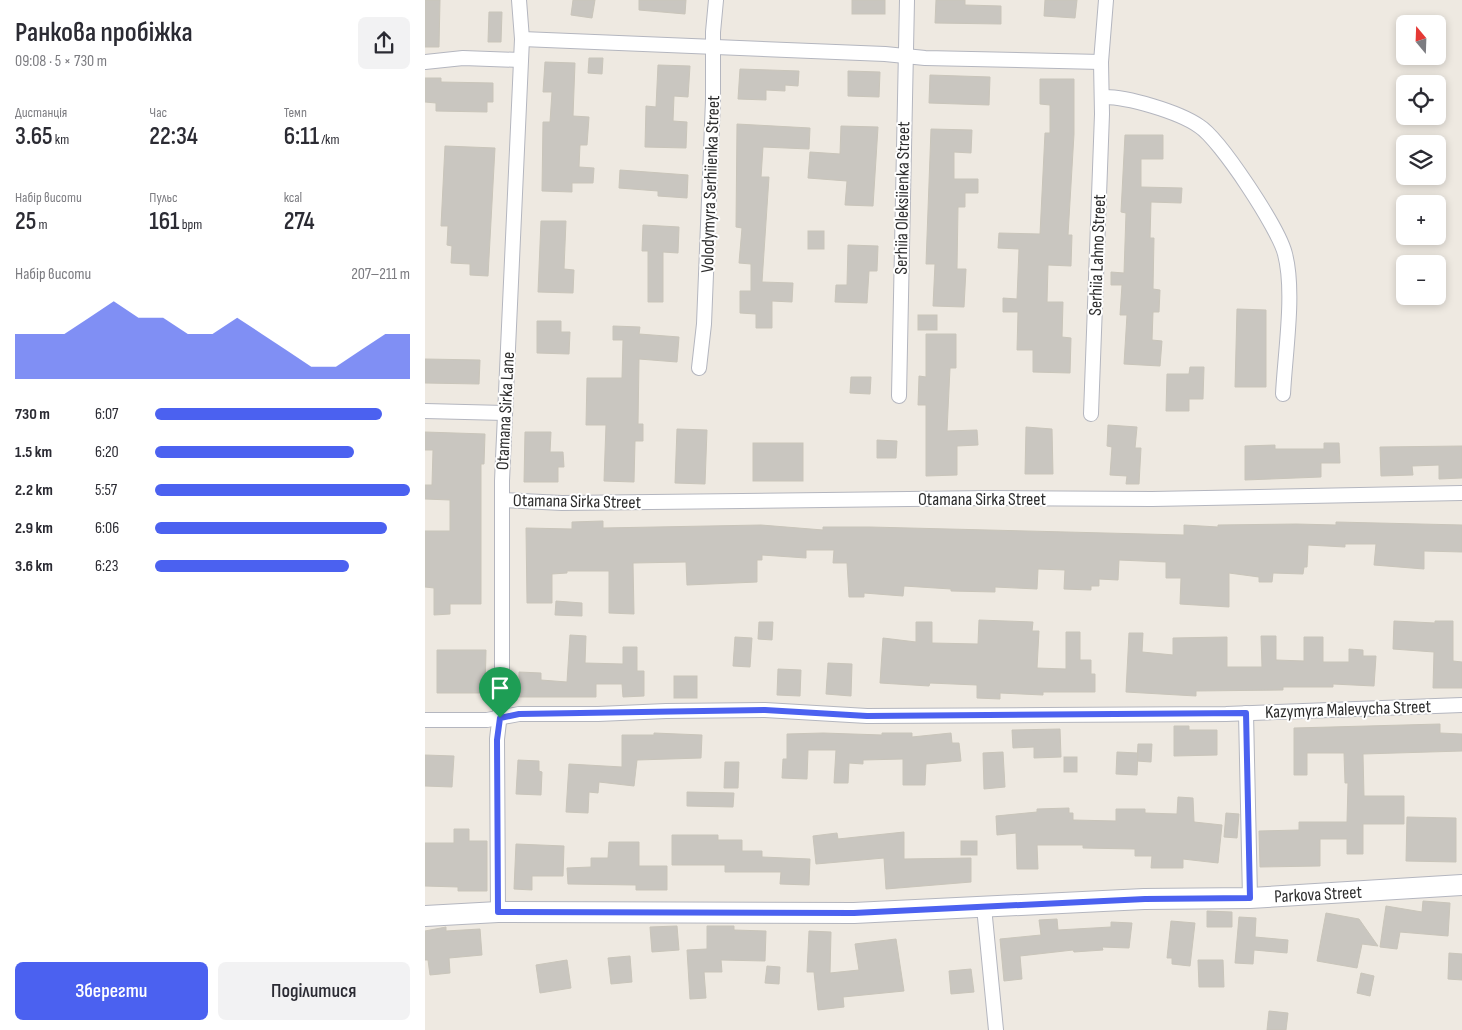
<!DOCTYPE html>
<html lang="uk">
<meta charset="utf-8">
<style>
:root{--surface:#fff;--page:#f2f2f3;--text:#2b2b33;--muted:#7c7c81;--accent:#4b61f0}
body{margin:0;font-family:"Sofia Sans Condensed",sans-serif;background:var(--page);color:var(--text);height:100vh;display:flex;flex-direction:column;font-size:19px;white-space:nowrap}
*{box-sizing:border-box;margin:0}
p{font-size:16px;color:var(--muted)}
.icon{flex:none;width:28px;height:28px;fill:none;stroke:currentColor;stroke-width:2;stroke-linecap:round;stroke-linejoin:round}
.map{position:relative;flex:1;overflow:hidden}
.drawer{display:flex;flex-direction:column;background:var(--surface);width:425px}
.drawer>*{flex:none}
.needle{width:32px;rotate:341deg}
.buttons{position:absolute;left:971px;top:15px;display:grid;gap:10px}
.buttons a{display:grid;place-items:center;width:50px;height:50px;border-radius:8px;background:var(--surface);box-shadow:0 2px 8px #0003;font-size:25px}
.pin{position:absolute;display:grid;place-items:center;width:42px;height:42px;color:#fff;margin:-51px -21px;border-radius:50% 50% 50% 0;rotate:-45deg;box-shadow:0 0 5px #0007}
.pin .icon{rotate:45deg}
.round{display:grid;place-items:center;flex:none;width:52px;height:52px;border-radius:8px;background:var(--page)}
.summary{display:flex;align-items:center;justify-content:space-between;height:85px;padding:0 15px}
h1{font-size:28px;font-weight:600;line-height:38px}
.metrics{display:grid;grid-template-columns:repeat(3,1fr);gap:8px;height:85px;padding:5px 15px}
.metrics div{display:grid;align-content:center}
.metrics b{font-size:25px;font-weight:600}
.metrics small{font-size:14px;font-weight:400}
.metrics p{font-size:14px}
.chart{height:140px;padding:10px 15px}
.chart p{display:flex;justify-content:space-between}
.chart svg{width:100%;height:90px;margin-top:5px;fill:var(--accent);opacity:.7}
.action{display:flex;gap:10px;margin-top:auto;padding:10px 15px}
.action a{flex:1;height:58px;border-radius:8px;background:var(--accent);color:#fff;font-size:20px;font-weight:600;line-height:58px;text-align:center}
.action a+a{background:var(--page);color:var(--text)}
ul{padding:0 15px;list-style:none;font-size:16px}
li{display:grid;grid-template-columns:80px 60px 1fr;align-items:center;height:38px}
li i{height:12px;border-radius:6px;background:var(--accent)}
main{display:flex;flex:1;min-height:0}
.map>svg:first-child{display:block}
</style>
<main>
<section class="drawer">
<div class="summary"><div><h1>Ранкова пробіжка</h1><p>09:08 · 5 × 730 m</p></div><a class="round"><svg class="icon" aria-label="share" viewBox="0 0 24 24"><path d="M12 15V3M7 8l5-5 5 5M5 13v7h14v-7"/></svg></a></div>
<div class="metrics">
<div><p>Дистанція</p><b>3.65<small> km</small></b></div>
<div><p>Час</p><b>22:34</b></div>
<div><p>Темп</p><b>6:11<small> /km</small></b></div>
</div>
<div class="metrics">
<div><p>Набір висоти</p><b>25<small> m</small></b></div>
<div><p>Пульс</p><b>161<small> bpm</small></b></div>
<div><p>kcal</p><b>274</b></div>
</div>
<div class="chart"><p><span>Набір висоти</span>207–211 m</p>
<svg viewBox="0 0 160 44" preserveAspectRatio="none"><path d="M0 44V22L10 22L20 22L30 14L40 6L50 14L60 14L70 22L80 22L90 14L100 22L110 30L120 38L130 38L140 30L150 22L160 22V44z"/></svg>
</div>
<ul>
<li><b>730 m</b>6:07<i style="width:89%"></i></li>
<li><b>1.5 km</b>6:20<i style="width:78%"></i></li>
<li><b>2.2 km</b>5:57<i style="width:100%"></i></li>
<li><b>2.9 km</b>6:06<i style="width:91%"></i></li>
<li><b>3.6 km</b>6:23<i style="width:76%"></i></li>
</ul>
<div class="action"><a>Зберегти</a><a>Поділитися</a></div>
</section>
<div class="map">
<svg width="1037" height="1030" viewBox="0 0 1037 1030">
<rect width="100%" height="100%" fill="#eee9e1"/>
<g fill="#c9c6c0" stroke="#c9c5ba">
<path d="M 0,0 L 15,0 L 14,47 L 0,47 Z"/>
<path d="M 148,0 L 170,0 L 167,18 L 146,15 Z"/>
<path d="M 214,0 L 261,0 L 260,14 L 214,10 Z"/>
<rect x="427" y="0" width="33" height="14"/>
<path d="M 511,0 L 540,0 L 540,5 L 576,6 L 576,24 L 510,23 Z"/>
<path d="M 620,0 L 652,0 L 650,18 L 619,16 Z"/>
<path d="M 64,12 L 77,12 L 76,42 L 63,42 Z"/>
<path d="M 164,58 L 178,58 L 177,74 L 163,73 Z"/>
<path d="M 120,62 L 150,63 L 148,116 L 164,117 L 162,145 L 155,145 L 154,167 L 169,168 L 168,183 L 147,183 L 147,192 L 117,191 L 118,122 L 125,122 L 127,92 L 118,92 Z"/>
<path d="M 233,65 L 265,66 L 263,97 L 249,96 L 248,121 L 262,122 L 261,148 L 220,147 L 221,106 L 231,107 Z"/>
<path d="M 315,69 L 374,71 L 373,86 L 360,85 L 360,91 L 341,90 L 341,100 L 313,99 Z"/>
<path d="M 423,71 L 455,72 L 454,97 L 423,96 Z"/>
<path d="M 505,75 L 565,77 L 564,105 L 504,103 Z"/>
<path d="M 0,78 L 16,78 L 16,82 L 68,83 L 68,102 L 62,102 L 62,112 L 11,111 L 11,103 L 0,102 Z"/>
<path d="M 615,79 L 649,79 L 649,134 L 643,235 L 647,235 L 646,266 L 623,265 L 622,302 L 638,302 L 637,337 L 646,338 L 645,373 L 608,372 L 608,350 L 592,350 L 593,312 L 578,312 L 578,298 L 592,299 L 594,249 L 573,248 L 574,233 L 615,234 L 620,133 L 625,133 L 625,105 L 615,104 Z"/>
<path d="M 312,124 L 385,128 L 384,149 L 338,147 L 336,177 L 344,177 L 337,282 L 368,283 L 367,302 L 347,301 L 347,328 L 331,328 L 331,314 L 315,313 L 315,291 L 326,291 L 326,264 L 314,263 L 317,228 L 311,227 Z"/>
<path d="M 416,126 L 453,127 L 448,206 L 420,205 L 422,181 L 383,178 L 385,152 L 415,154 Z"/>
<path d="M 506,129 L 547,130 L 546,153 L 529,152 L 529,179 L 553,179 L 553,193 L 540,193 L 540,207 L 533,207 L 532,269 L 541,269 L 539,307 L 508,306 L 510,264 L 501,264 Z"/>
<path d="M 700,135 L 738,135 L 738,159 L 716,159 L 716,187 L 757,188 L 756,203 L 726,202 L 725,238 L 729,238 L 728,289 L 735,290 L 734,312 L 728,312 L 727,340 L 737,341 L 735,366 L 699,364 L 702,315 L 695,315 L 697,285 L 686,285 L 686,272 L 699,273 L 701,213 L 696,212 Z"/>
<path d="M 20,146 L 70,148 L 63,276 L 45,275 L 45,264 L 26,263 L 27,246 L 22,245 L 23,226 L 16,226 Z"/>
<path d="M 195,170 L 263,175 L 262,198 L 233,196 L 233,191 L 194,188 Z"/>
<path d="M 116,221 L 141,221 L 139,269 L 149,270 L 148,293 L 113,292 Z"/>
<path d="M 218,225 L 254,227 L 253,253 L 238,252 L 238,302 L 223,302 L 223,251 L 217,251 Z"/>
<rect x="383" y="231" width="16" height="18"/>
<path d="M 423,245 L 453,246 L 452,271 L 444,271 L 442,303 L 410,302 L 411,285 L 422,285 Z"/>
<path d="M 812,309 L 841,310 L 841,387 L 810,387 Z"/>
<rect x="493" y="315" width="19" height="15"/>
<path d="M 112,321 L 136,321 L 136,332 L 145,332 L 144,354 L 112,353 Z"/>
<path d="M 188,326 L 215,327 L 214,334 L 254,337 L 252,362 L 214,359 L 213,424 L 218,424 L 218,441 L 210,441 L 209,482 L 179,481 L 181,425 L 161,425 L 162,378 L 197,378 L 198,340 L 188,340 Z"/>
<path d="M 501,334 L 531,334 L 531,368 L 525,368 L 522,431 L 552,430 L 553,445 L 532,446 L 532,475 L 501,476 L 501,405 L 493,405 L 494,376 L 501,377 Z"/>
<path d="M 0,359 L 55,360 L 54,384 L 0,383 Z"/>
<path d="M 765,367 L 779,367 L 778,399 L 764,399 L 764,411 L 741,411 L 742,374 L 764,374 Z"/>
<path d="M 426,377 L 446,377 L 445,394 L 425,393 Z"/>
<path d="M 683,425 L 712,427 L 710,448 L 716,448 L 714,484 L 701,484 L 702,476 L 685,475 L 687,447 L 682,446 Z"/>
<path d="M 601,427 L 627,429 L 628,474 L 600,474 Z"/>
<path d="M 252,429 L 282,430 L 280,484 L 250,483 Z"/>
<path d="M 0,432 L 60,434 L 59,464 L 56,464 L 56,604 L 25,604 L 25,614 L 9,615 L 9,588 L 0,587 L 0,531 L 25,531 L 25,500 L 0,499 L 0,485 L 7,485 L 8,450 L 0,450 Z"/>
<path d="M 100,432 L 126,432 L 125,452 L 138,452 L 139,467 L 133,467 L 133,482 L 99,482 Z"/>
<path d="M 452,440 L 472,441 L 471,458 L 452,458 Z"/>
<rect x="328" y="443" width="50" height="38"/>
<path d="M 899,443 L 914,443 L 915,463 L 896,463 L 896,477 L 820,480 L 820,446 L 850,445 L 850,449 L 899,449 Z"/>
<path d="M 1037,446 L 1037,478 L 1014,479 L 1014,465 L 987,466 L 988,475 L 956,476 L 955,447 Z"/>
<path d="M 178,521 L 178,528 L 336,525 L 398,530 L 398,527 L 445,527 L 759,535 L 759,525 L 793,527 L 793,525 L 871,524 L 911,525 L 911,522 L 1037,525 L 1037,552 L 999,551 L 999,569 L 949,565 L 951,544 L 920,544 L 920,547 L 883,545 L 882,567 L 879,567 L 878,574 L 848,573 L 847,582 L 834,582 L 834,577 L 804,573 L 804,607 L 755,604 L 756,578 L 741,578 L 741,562 L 694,560 L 693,580 L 674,579 L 674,586 L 666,586 L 666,590 L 639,589 L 640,570 L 613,569 L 612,589 L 570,587 L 570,592 L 526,591 L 526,589 L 479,586 L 478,596 L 439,593 L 439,597 L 424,597 L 422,563 L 408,563 L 409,550 L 381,550 L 381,558 L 337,555 L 337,560 L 332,560 L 332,582 L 262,585 L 261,562 L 208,563 L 209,614 L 184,613 L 184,571 L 142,571 L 142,573 L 127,574 L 127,603 L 102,603 L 101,528 L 147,529 L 147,522 Z"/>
<path d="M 131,601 L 157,603 L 157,616 L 130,615 Z"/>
<path d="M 554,620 L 608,622 L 607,631 L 614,631 L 612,668 L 641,669 L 641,632 L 655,632 L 655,660 L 666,660 L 666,674 L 670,674 L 670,692 L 618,692 L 618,695 L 575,693 L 575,699 L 552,698 L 552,685 L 505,683 L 504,686 L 455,683 L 458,638 L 491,642 L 491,622 L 507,622 L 507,643 L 553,644 Z"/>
<path d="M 969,621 L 1010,623 L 1010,621 L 1028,621 L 1028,661 L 1037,662 L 1037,688 L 1008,688 L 1009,652 L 968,649 Z"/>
<path d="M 334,622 L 348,622 L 347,640 L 333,639 Z"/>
<path d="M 704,633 L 718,633 L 717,652 L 748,655 L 748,638 L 802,637 L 802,667 L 837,667 L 836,636 L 851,636 L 851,660 L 879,661 L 879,637 L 898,637 L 898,662 L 924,662 L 924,649 L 938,650 L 938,656 L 951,656 L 949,686 L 908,684 L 908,687 L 858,687 L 858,690 L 771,691 L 771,696 L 701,692 Z"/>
<path d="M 145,635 L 161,636 L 160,663 L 198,664 L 198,647 L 212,647 L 212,671 L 219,671 L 219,696 L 198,697 L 197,684 L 171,684 L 171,697 L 94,697 L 94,672 L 116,673 L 116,680 L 142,682 Z"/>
<path d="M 310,637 L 327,638 L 325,667 L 308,666 Z"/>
<path d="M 12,650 L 61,650 L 60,693 L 12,693 Z"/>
<path d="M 403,663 L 427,664 L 426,696 L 401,694 Z"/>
<path d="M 353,669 L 376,670 L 375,696 L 352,695 Z"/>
<rect x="249" y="676" width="23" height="22"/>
<path d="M 1015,724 L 1015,733 L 1037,734 L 1037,751 L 938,754 L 939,796 L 979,796 L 979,824 L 938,824 L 938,854 L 922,854 L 922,839 L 895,839 L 895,866 L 835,867 L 834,831 L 874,830 L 874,822 L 922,822 L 923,783 L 920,783 L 919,753 L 882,753 L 882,775 L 869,775 L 869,728 Z"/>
<path d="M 749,726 L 764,726 L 764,730 L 792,730 L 792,755 L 749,756 Z"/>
<path d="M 635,729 L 636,757 L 609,758 L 609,747 L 588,748 L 587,730 Z"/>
<path d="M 229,733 L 277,735 L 276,758 L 212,760 L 209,786 L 174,782 L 173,793 L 164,792 L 163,813 L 141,812 L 144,764 L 197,767 L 197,735 L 229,735 Z"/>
<path d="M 398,733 L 457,735 L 457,733 L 487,733 L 487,737 L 526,733 L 527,743 L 534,743 L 536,761 L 501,764 L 500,785 L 478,785 L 478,759 L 438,760 L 438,764 L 424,763 L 423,783 L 409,783 L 411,750 L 383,750 L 382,779 L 357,778 L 358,759 L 362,759 L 362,734 Z"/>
<path d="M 713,744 L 727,744 L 726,762 L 712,761 Z"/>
<path d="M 578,752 L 580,787 L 559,789 L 558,753 Z"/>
<path d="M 692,752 L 713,753 L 712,775 L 691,774 Z"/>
<path d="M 0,755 L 29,756 L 27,787 L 0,786 Z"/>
<rect x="639" y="757" width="13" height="15"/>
<path d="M 93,760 L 114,761 L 114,771 L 117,772 L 116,795 L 91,794 Z"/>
<path d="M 300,762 L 314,762 L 313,788 L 299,788 Z"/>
<path d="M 262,792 L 309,793 L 308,807 L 262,806 Z"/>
<path d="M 753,797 L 768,798 L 769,822 L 797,825 L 793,863 L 758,859 L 758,868 L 726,868 L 727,856 L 710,856 L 710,849 L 658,848 L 658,845 L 612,845 L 613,869 L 592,869 L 591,833 L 572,835 L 571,816 L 612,812 L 612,809 L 644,808 L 644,813 L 648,813 L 648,820 L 691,821 L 691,809 L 720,809 L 720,813 L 752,814 Z"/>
<path d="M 801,813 L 814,814 L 812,838 L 799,837 Z"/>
<path d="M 982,817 L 1031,818 L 1031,862 L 981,861 Z"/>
<path d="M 29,829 L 44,829 L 44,841 L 62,841 L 62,891 L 33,891 L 33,887 L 0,886 L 0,843 L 29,843 Z"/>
<path d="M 479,832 L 479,859 L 546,858 L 546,882 L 461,889 L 459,858 L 391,864 L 388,836 L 412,833 L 413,839 Z"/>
<path d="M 247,835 L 293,835 L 293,840 L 317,840 L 317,851 L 337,851 L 337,857 L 385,859 L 384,885 L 355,884 L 356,872 L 300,872 L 300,865 L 247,865 Z"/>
<rect x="536" y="841" width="16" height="14"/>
<path d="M 184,842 L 214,842 L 214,866 L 242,866 L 242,890 L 211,890 L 211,885 L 143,884 L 142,868 L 166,867 L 166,858 L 183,858 Z"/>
<path d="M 91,844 L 139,846 L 138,876 L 107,876 L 107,890 L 89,889 Z"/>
<path d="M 998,901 L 1025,903 L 1023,936 L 975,932 L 972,949 L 955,947 L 961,906 L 997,912 Z"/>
<path d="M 782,911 L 807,912 L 807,927 L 782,927 Z"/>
<path d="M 901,913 L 934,919 L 953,946 L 937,944 L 932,968 L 892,961 Z"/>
<path d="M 814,917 L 831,918 L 830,937 L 863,940 L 862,953 L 829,950 L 828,964 L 810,963 Z"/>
<path d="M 632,919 L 633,930 L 686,927 L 686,922 L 707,923 L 704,948 L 677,947 L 678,950 L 649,952 L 648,950 L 595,956 L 597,979 L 579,981 L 575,939 L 616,935 L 614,920 Z"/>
<path d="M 746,921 L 770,923 L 765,966 L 747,964 L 747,958 L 742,958 Z"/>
<path d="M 252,926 L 254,950 L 227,952 L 225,927 Z"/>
<path d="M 282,926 L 309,926 L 309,930 L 341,931 L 340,961 L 296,960 L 297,972 L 279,972 L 281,998 L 265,999 L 262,950 L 282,949 Z"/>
<path d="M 21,927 L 21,931 L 55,929 L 57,955 L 24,958 L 25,973 L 5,975 L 3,960 L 0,960 L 0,931 Z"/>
<path d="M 384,931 L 406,932 L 405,973 L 434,970 L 430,944 L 471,939 L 479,991 L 418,997 L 419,1007 L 393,1010 L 389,972 L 382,972 Z"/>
<path d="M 1024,953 L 1037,954 L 1037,980 L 1023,979 Z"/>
<path d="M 205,956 L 207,982 L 186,984 L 183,958 Z"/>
<path d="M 142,960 L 146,988 L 115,993 L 111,965 Z"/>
<path d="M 773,960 L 798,960 L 799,987 L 774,987 Z"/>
<path d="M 342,966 L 355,967 L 354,984 L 340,983 Z"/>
<path d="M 546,969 L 549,992 L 526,994 L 524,971 Z"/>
<path d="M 936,973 L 949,976 L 945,996 L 932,993 Z"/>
<path d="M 844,1011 L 863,1013 L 861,1030 L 842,1030 Z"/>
</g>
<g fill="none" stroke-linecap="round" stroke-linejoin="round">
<g stroke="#b4b6bf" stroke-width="16">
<g id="street">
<path d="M 97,39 L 460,54 L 500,58 L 676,62"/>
<path d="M 0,62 L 38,58 L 95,60"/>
<path d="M 677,97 C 701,96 754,112 774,126 C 795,139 854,229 860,254 C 870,292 860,353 858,394"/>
<path d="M 274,368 L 279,324 L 288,100 L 288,32 L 291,0"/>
<path d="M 474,396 L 482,0"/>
<path d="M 0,411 L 80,413"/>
<path d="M 666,414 L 677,114 L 676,62 L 681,0"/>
<path d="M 77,500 L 137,503 L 567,498 L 727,499 L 1037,493"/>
<path d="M 821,713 L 825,898"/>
<path d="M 0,720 L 62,720 L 94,714 L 173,714 L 241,711 L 340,710 L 442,716 L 620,715 L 801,714 L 1037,705"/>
<path d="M 559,907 L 571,1030"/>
<path d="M 73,912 L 72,739 L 77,696 L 77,481 L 97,39 L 94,0"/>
</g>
</g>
<g stroke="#b4b6bf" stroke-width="22">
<path id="secondary" d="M 0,916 L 73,912 L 429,913 L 719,899 L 825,898 L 1037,885"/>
</g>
<use href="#street" stroke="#fff" stroke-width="14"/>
<use href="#secondary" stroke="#fff" stroke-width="20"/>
</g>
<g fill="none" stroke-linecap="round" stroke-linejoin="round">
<g stroke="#fff" stroke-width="10">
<path id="route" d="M 340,710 L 442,716 L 821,713 L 825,898 L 720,899 L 429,913 L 73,912 L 72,740 L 75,718 L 94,714 Z"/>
</g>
<use href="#route" stroke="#4b61f0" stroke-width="6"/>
</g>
<g text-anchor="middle" stroke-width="4" stroke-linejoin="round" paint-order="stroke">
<g font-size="18" fill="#2d2d2d" stroke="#fff">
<text transform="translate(285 184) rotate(-88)" y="6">Volodymyra Serhiienka Street</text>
<text transform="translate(477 198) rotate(-89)" y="6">Serhiia Oleksiienka Street</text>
<text transform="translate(672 255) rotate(-88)" y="6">Serhiia Lahno Street</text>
<text transform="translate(80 411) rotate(-87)" y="6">Otamana Sirka Lane</text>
<text x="557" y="505">Otamana Sirka Street</text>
<text transform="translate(152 501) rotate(1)" y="6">Otamana Sirka Street</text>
<text transform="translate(923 709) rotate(-2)" y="6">Kazymyra Malevycha Street</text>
<text transform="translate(893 894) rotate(-3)" y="6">Parkova Street</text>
</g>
</g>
</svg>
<div class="buttons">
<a><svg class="needle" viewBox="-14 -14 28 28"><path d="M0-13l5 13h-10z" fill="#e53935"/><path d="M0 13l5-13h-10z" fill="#7c7c81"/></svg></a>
<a><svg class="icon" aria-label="locate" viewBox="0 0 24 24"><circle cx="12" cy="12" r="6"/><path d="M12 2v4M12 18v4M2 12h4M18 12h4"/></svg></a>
<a><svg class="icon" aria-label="layers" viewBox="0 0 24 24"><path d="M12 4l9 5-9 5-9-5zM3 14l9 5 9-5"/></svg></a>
<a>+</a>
<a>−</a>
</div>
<div class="pin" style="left:75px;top:718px;background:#1e9e55"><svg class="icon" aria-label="arrive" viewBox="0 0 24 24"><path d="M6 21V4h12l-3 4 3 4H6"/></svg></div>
</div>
</main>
